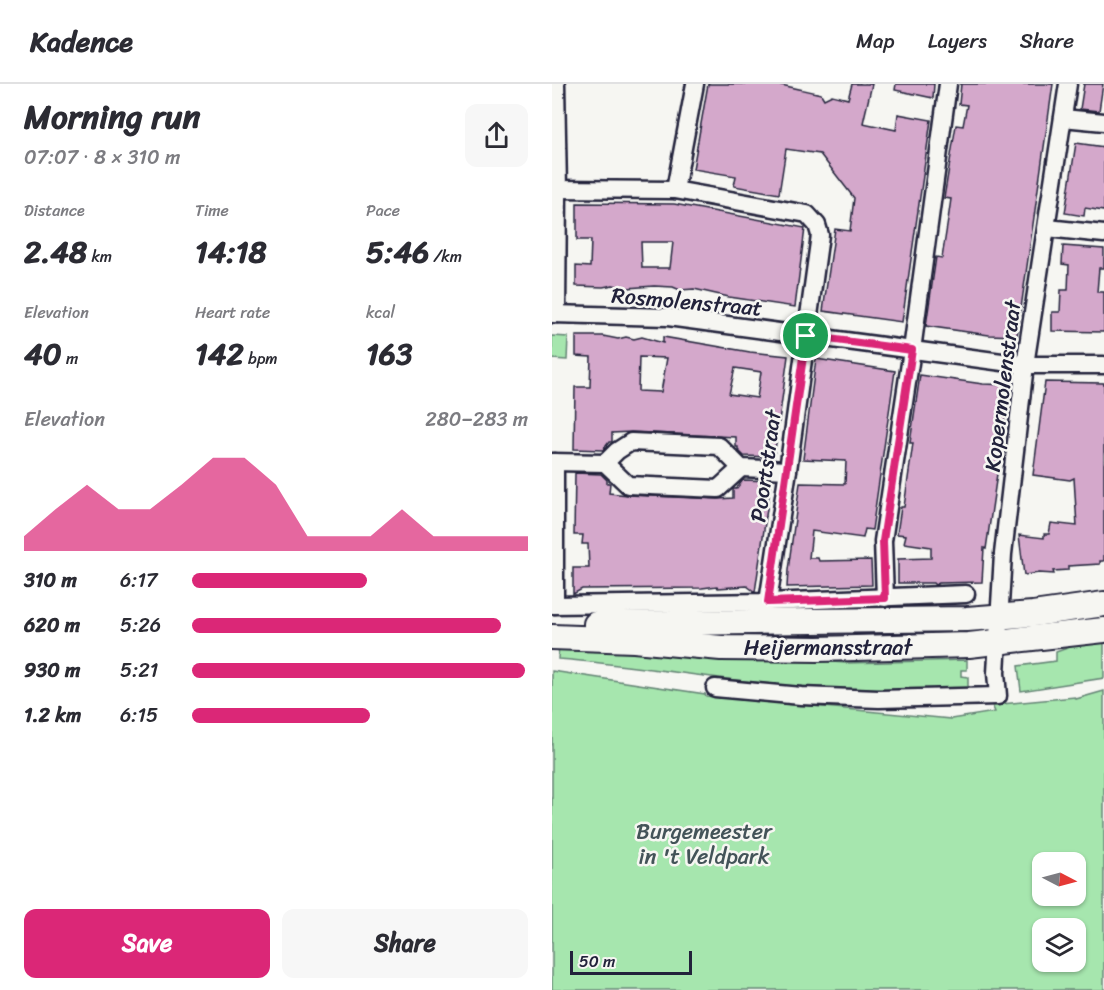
<!DOCTYPE html>
<meta charset="utf-8">
<style>
:root{--surface:#fff;--page:#f7f7f7;--text:#2b2b33;--muted:#7c7c81;--line:#e1e1e2;--accent:#db2777}
body{margin:0;font-family:Sriracha,sans-serif;background:var(--page);color:var(--text);height:100vh;display:flex;flex-direction:column;font-size:22px;white-space:nowrap}
*{box-sizing:border-box;margin:0}
p{font-size:20px;color:var(--muted)}
.icon{flex:none;width:33px;height:33px;fill:none;stroke:currentColor;stroke-width:2;stroke-linecap:round;stroke-linejoin:round}
.map{position:relative;flex:1;overflow:hidden}
.drawer{display:flex;flex-direction:column;background:var(--surface);width:552px}
.drawer>*{flex:none}
.needle{width:39px;rotate:96deg}
.tools{position:absolute;left:480px;top:768px;display:grid;gap:12px}
.tools a{display:grid;place-items:center;width:54px;height:54px;border-radius:12px;background:var(--surface);box-shadow:0 2px 4px #0004;font-size:30px}
.scale{position:absolute;left:18px;bottom:15px;width:122px;box-sizing:border-box;padding-left:6px;border:3px solid #22223b;border-top:0;font-size:16px;line-height:21px;white-space:nowrap;color:#22223b;-webkit-text-stroke:4px #f6f6f2;paint-order:stroke}
.pin{position:absolute;display:grid;place-items:center;width:51px;height:51px;color:#fff;margin:-26px;border:3px solid #fff;border-radius:50%;box-shadow:0 2px 6px #0007}
.round{display:grid;place-items:center;flex:none;width:63px;height:63px;border-radius:12px;background:var(--page)}
.summary{display:flex;align-items:center;justify-content:space-between;height:102px;padding:0 24px}
h1{font-size:33px;font-weight:800;line-height:45px}
.stats{display:grid;grid-template-columns:repeat(3,1fr);gap:9px;height:102px;padding:6px 24px}
.stats div{display:grid;align-content:center}
.stats b{font-size:30px;font-weight:800}
.stats small{font-size:16px;font-weight:400}
.stats p{font-size:16px}
.chart{height:168px;padding:12px 24px}
.chart p{display:flex;justify-content:space-between}
.chart svg{width:100%;height:108px;margin-top:6px;fill:var(--accent);opacity:.7}
.action{display:flex;gap:12px;margin-top:auto;padding:12px 24px}
.action a{flex:1;height:69px;border-radius:12px;background:var(--accent);color:#fff;font-size:24px;font-weight:800;line-height:69px;text-align:center}
.action a+a{background:var(--page);color:var(--text)}
ul{padding:0 24px;list-style:none;font-size:20px}
li{display:grid;grid-template-columns:96px 72px 1fr;align-items:center;height:45px}
li i{height:15px;border-radius:8px;background:var(--accent)}
header{display:flex;align-items:center;gap:36px;box-sizing:border-box;height:84px;padding:0 30px;background:var(--surface);border-bottom:2px solid var(--line)}
header strong{font-size:28px}
nav{display:flex;gap:33px;margin-inline-start:auto;font-size:21px}
main{display:flex;flex:1;min-height:0}
.map>svg:first-child{display:block}
</style>
<header>
<strong>Kadence</strong>
<nav><a>Map</a><a>Layers</a><a>Share</a></nav>
</header>
<main>
<section class="drawer">
<div class="summary"><div><h1>Morning run</h1><p>07:07 · 8 × 310 m</p></div><a class="round"><svg class="icon" aria-label="share" viewBox="0 0 24 24"><path d="M12 15V3M7 8l5-5 5 5M5 13v7h14v-7"/></svg></a></div>
<div class="stats">
<div><p>Distance</p><b>2.48<small> km</small></b></div>
<div><p>Time</p><b>14:18</b></div>
<div><p>Pace</p><b>5:46<small> /km</small></b></div>
</div>
<div class="stats">
<div><p>Elevation</p><b>40<small> m</small></b></div>
<div><p>Heart rate</p><b>142<small> bpm</small></b></div>
<div><p>kcal</p><b>163</b></div>
</div>
<div class="chart"><p><span>Elevation</span>280–283 m</p>
<svg viewBox="0 0 160 44" preserveAspectRatio="none"><path d="M0 44V38L10 27L20 17L30 27L40 27L50 17L60 6L70 6L80 17L90 38L100 38L110 38L120 27L130 38L140 38L150 38L160 38V44z"/></svg>
</div>
<ul>
<li><b>310 m</b>6:17<i style="width:52%"></i></li>
<li><b>620 m</b>5:26<i style="width:92%"></i></li>
<li><b>930 m</b>5:21<i style="width:99%"></i></li>
<li><b>1.2 km</b>6:15<i style="width:53%"></i></li>
</ul>
<div class="action"><a>Save</a><a>Share</a></div>
</section>
<div class="map">
<svg width="552" height="906" viewBox="0 0 552 906">
<rect width="100%" height="100%" fill="#f6f6f2"/>
<filter id="ink" filterUnits="userSpaceOnUse"><feTurbulence type="fractalNoise" baseFrequency=".0167" numOctaves="2"/><feDisplacementMap in="SourceGraphic" scale="12" xChannelSelector="R" yChannelSelector="G"/><feConvolveMatrix kernelMatrix="1 2 1 2 8 2 1 2 1" color-interpolation-filters="sRGB"/></filter>
<g filter="url(#ink)">
<g fill="#a6e6ae" stroke="#648474" stroke-width="1.5" fill-rule="evenodd">
<path d="M 0,252 L 16,253 L 15,276 L 0,275 Z"/>
<path d="M 552,555 L 552,594 L 469,607 L 466,582 L 504,577 L 504,568 L 532,558 Z"/>
<path d="M 7,559 L 294,579 L 415,576 L 415,586 L 409,586 L 409,592 L 416,593 L 416,606 C 350,607 285,606 219,600 C 148,593 77,580 6,575 Z"/>
<path d="M 0,587 L 153,610 L 154,612 L 399,635 L 443,628 L 440,621 L 523,613 L 524,615 L 552,607 L 552,906 L 0,906 ZM 490,778 L 524,778 L 524,812 L 490,812 ZM 490,844 L 524,844 L 524,878 L 490,878 Z"/>
</g>
<g fill="#d4a8cb" stroke="#22223b" stroke-width="1.5" fill-rule="evenodd">
<path d="M 156,0 L 225,0 L 269,10 L 272,15 L 280,11 L 296,15 L 300,0 L 320,0 L 311,39 L 344,46 L 346,30 L 379,36 L 350,238 L 271,227 L 283,145 L 298,147 L 302,114 L 268,70 L 234,65 L 227,110 L 182,102 L 184,92 L 141,85 Z"/>
<path d="M 344,0 L 382,0 L 381,14 L 343,6 Z"/>
<path d="M 409,0 L 501,0 L 465,252 L 437,251 L 374,242 L 384,173 L 390,174 L 396,136 L 399,115 L 392,114 L 404,41 L 411,42 L 415,21 L 407,20 Z"/>
<path d="M 532,0 L 551,0 L 547,27 L 528,25 Z"/>
<path d="M 524,59 L 552,63 L 552,127 L 533,124 L 532,132 L 513,129 Z"/>
<path d="M 25,119 L 122,120 L 253,144 L 243,223 L 177,213 L 142,205 L 128,206 L 121,203 L 102,202 L 75,204 L 61,201 L 51,203 L 24,202 L 24,182 L 38,183 L 39,156 L 25,156 ZM 89,158 L 121,158 L 118,184 L 90,184 Z"/>
<path d="M 511,162 L 552,165 L 552,184 L 547,184 L 545,208 L 552,208 L 552,248 L 500,247 L 500,228 L 508,228 L 509,206 L 516,206 L 517,181 L 510,180 Z"/>
<path d="M 24,252 L 51,252 L 66,255 L 74,253 L 82,255 L 90,253 L 111,259 L 111,253 L 198,268 L 236,272 L 222,373 L 192,372 L 186,366 L 186,363 L 184,363 L 184,353 L 79,348 L 60,349 L 60,358 L 57,358 L 51,366 L 22,365 L 23,303 L 38,303 L 39,273 L 24,272 ZM 87,273 L 115,274 L 109,308 L 86,307 ZM 183,284 L 209,288 L 205,314 L 177,310 Z"/>
<path d="M 264,275 L 343,287 L 320,446 L 313,445 L 311,454 L 260,447 L 257,474 L 266,474 L 267,477 L 319,476 L 320,501 L 235,503 L 236,486 L 248,399 L 293,400 L 294,377 L 251,375 Z"/>
<path d="M 368,291 L 431,300 L 458,301 L 434,465 L 432,464 L 430,498 L 387,499 L 383,501 L 381,499 L 346,499 L 346,475 L 379,474 L 379,463 L 352,459 L 354,451 L 345,450 L 349,423 L 352,423 L 361,359 L 358,359 Z"/>
<path d="M 493,298 L 552,299 L 552,477 L 548,477 L 548,480 L 516,482 L 516,486 L 501,487 L 502,490 L 487,489 L 472,491 L 467,451 L 492,454 L 492,450 L 497,450 L 499,439 L 525,442 L 522,394 L 518,396 L 481,391 Z"/>
<path d="M 23,389 L 49,390 L 55,396 L 55,399 L 58,399 L 57,409 L 76,411 L 166,415 L 181,414 L 181,405 L 184,405 L 191,396 L 219,397 L 203,508 L 195,502 L 166,504 L 165,502 L 150,504 L 30,505 L 21,510 L 21,484 L 37,484 L 36,460 L 30,460 L 31,451 L 22,451 Z"/>
</g>
<g fill="none" stroke-linecap="round" stroke-linejoin="round">
<g stroke="#22223b" stroke-width="21">
<g id="street">
<path d="M 4,0 L 6,105 L 5,230"/>
<path d="M 511,34 L 552,38"/>
<path d="M 0,105 L 123,106 L 255,130 L 265,141 L 268,151 L 236,386 L 216,518"/>
<path d="M 123,106 L 143,0"/>
<path d="M 495,144 L 552,150"/>
<path d="M 0,230 L 116,233 L 473,281 L 552,281"/>
<path d="M 0,378 L 53,379 L 76,401 L 166,405 L 189,384"/>
<path d="M 53,379 L 65,367 L 79,358 L 167,362 L 189,384 L 236,386"/>
<path d="M 333,514 L 331,457 L 360,266 L 396,0"/>
<path d="M 0,521 L 216,518 L 414,510"/>
<path d="M 3,521 L 3,378"/>
<path d="M 163,604 L 249,612 L 327,615 L 446,612 L 444,589 L 451,470 L 473,281 L 516,0"/>
</g>
</g>
<g stroke="#22223b" stroke-width="28">
<g id="secondary">
<path d="M 44,540 L 415,535 L 481,530 L 552,520"/>
<path d="M 0,553 L 82,556 L 169,564 L 266,565 L 417,561 L 552,546"/>
</g>
</g>
<use href="#street" stroke="#f6f6f2" stroke-width="16"/>
<use href="#secondary" stroke="#f6f6f2" stroke-width="24"/>
</g>
</g>
<g fill="none" stroke-linecap="round" stroke-linejoin="round" filter="url(#ink)">
<g stroke="#fff" stroke-width="12">
<path id="route" d="M 254,252 L 360,266 L 331,457 L 333,514 L 216,518 Z"/>
</g>
<use href="#route" stroke="#db2777" stroke-width="8"/>
</g>
<g text-anchor="middle" stroke-width="5" stroke-linejoin="round" paint-order="stroke">
<g font-size="22" fill="#22223b" stroke="#f6f6f2">
<text transform="translate(135 217) rotate(5)" y="8">Rosmolenstraat</text>
<text transform="translate(450 302) rotate(-83)" y="8">Kopermolenstraat</text>
<text transform="translate(213 382) rotate(-82)" y="8">Poortstraat</text>
<text x="276" y="571">Heijermansstraat</text>
</g>
<g font-size="22" fill="#435358" stroke="#f6f6f2">
<text x="152" y="755">Burgemeester<tspan x="152" dy="25">in 't Veldpark</tspan></text>
</g>
</g>
</svg>
<div class="tools">
<a><svg class="needle" viewBox="-14 -14 28 28"><path d="M0-13l5 13h-10z" fill="#e53935"/><path d="M0 13l5-13h-10z" fill="#7c7c81"/></svg></a>
<a><svg class="icon" aria-label="layers" viewBox="0 0 24 24"><path d="M12 4l9 5-9 5-9-5zM3 14l9 5 9-5"/></svg></a>
</div>
<div class="scale">50 m</div>
<div class="pin" style="left:254px;top:252px;background:#1e9e55"><svg class="icon" aria-label="arrive" viewBox="0 0 24 24"><path d="M6 21V4h12l-3 4 3 4H6"/></svg></div>
</div>
</main>
